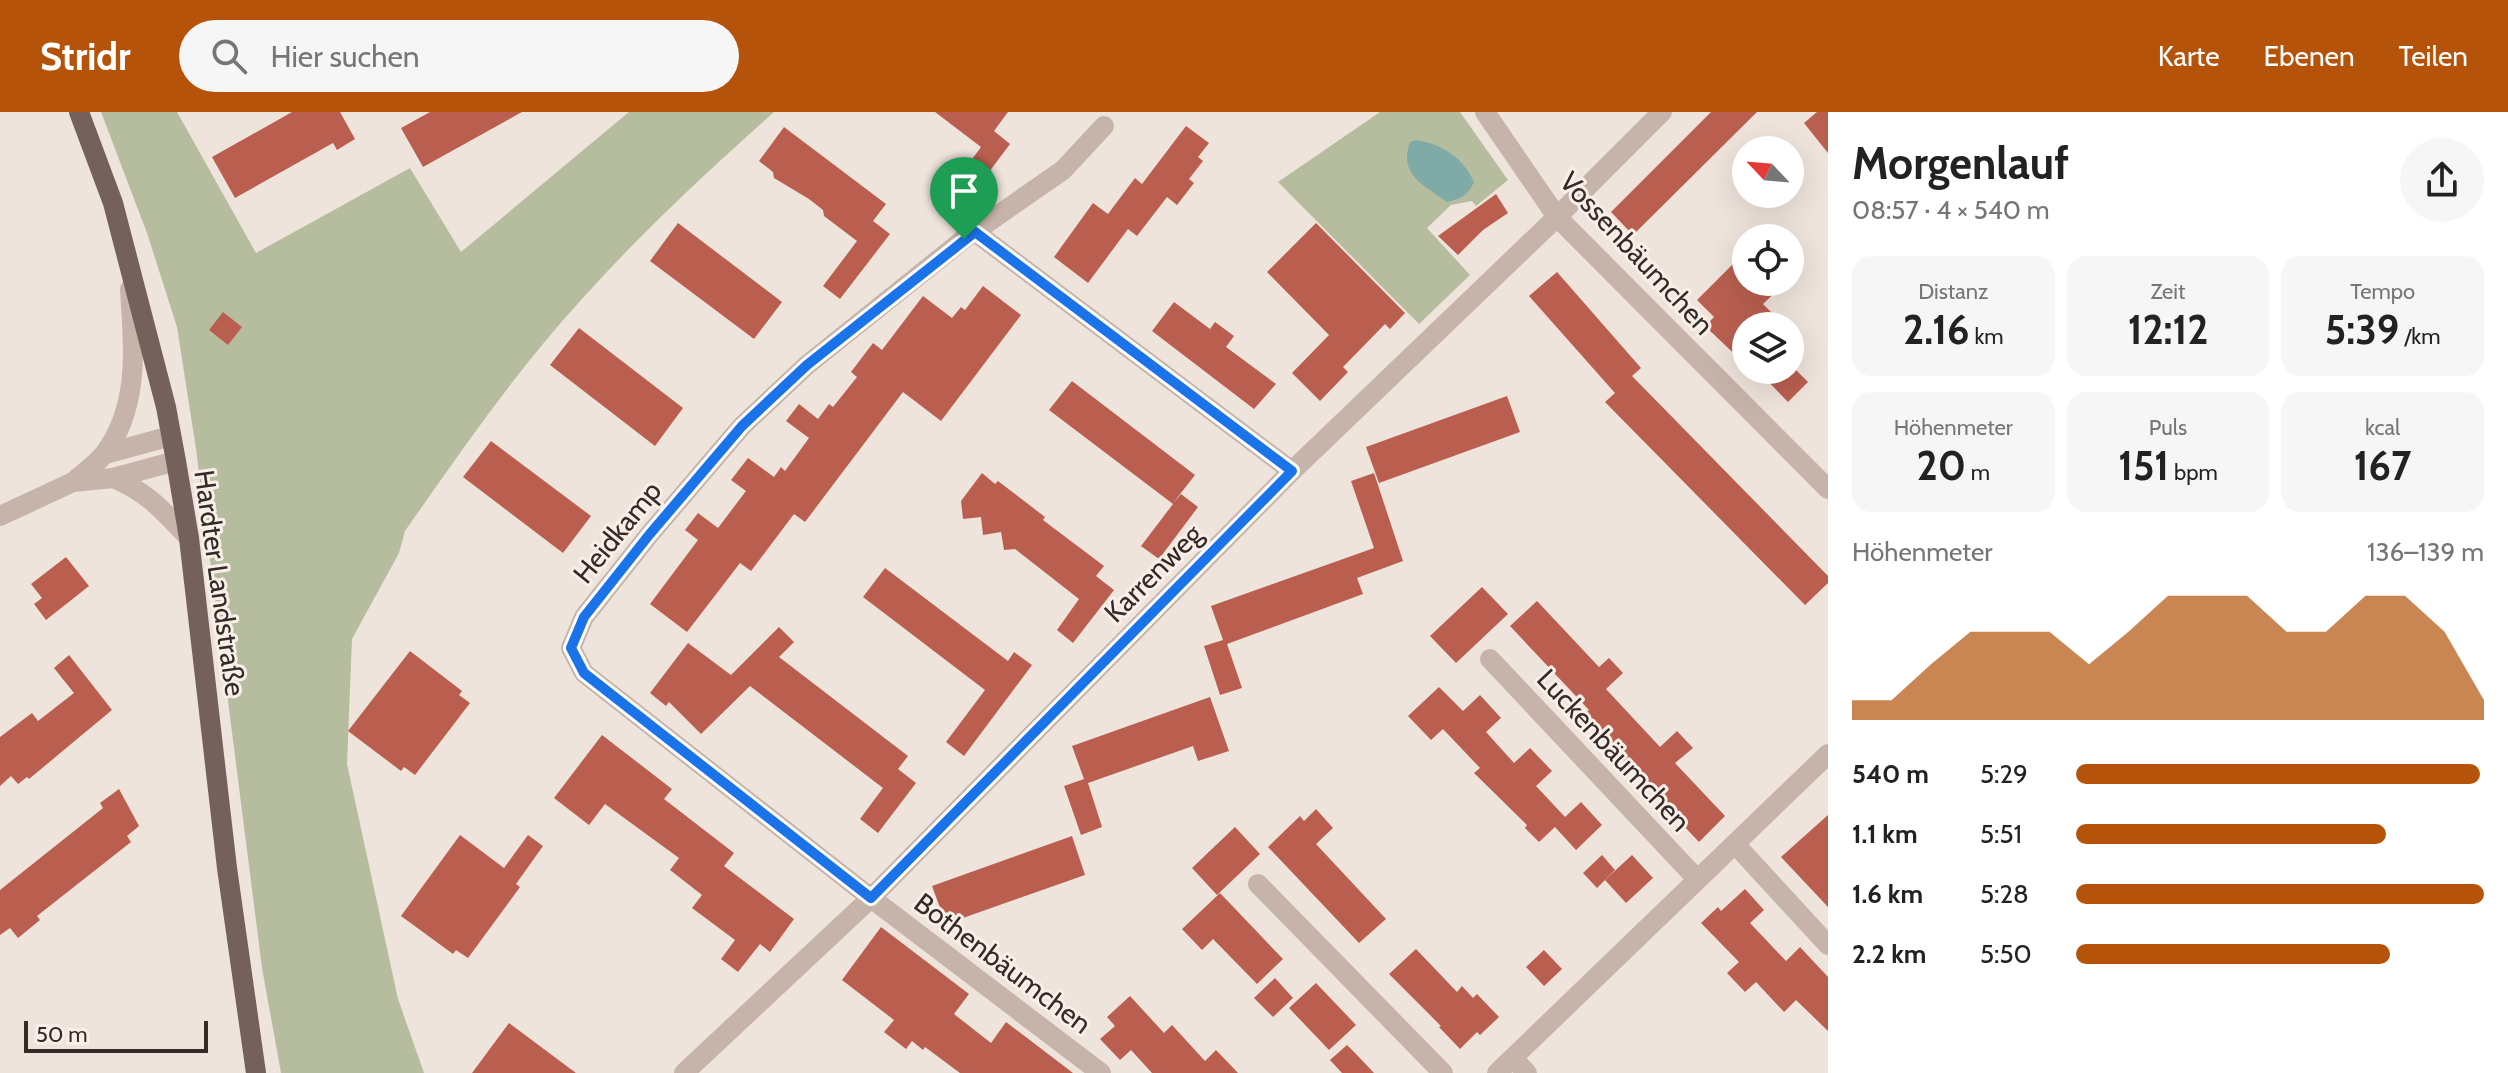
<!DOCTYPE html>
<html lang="de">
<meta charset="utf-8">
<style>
:root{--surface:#fff;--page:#f6f6f6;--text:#222;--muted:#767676;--accent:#b45309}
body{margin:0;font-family:Cabin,sans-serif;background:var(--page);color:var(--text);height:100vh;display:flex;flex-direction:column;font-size:30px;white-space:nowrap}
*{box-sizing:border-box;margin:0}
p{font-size:26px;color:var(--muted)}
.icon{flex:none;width:44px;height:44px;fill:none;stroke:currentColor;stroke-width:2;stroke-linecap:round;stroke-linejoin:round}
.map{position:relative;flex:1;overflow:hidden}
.details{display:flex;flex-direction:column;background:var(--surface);width:680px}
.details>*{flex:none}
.needle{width:52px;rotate:296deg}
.buttons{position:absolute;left:1732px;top:24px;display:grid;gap:16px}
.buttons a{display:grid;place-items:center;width:72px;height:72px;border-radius:50%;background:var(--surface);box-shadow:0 8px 32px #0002;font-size:40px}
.scale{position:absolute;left:24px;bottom:20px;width:184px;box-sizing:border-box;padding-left:8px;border:4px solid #342b28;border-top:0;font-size:22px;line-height:28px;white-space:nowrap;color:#342b28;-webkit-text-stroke:6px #f8efe8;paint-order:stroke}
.pin{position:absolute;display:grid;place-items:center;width:68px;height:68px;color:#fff;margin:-82px -34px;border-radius:50% 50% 50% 0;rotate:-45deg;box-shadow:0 0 8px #0007}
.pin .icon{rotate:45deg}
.round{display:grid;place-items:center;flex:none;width:84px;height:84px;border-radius:42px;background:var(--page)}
.summary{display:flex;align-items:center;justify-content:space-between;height:136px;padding:0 24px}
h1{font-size:44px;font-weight:700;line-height:60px}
.stats{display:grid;grid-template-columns:repeat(3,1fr);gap:12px;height:136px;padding:8px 24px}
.stats div{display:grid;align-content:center;border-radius:20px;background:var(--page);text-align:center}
.stats b{font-size:40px;font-weight:700}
.stats small{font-size:22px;font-weight:400}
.stats p{font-size:22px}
.chart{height:224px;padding:16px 24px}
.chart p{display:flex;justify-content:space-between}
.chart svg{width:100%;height:144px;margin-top:8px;fill:var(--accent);opacity:.7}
ul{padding:0 24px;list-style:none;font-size:26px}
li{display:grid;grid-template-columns:128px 96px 1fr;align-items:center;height:60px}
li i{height:20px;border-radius:10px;background:var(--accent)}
header{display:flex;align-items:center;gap:48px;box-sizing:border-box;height:112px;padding:0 40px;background:var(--accent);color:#fff}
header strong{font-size:38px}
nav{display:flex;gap:44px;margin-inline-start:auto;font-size:28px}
.search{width:560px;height:72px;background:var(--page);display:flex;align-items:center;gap:20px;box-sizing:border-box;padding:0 28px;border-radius:44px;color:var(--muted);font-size:30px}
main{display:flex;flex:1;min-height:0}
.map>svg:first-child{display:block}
</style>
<header>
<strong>Stridr</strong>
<div class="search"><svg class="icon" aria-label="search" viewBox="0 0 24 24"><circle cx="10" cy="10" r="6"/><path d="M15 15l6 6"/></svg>Hier suchen</div>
<nav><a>Karte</a><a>Ebenen</a><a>Teilen</a></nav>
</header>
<main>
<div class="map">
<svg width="1828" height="961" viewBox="0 0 1828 961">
<rect width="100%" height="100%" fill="#efe4dc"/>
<g fill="#b6bd9e">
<path d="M 101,0 L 177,0 L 256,141 L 410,56 L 461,140 L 629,0 L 774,0 C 707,60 642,120 582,187 C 516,259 461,339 405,419 L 399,441 L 352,527 L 347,652 L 398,887 L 424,961 L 281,961 L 262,856 L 196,337 L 177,215 L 147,121 Z"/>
<path d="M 1380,0 L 1460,0 L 1508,68 L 1476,94 L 1472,89 L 1451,93 L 1427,116 L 1470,163 L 1419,212 L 1278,70 Z"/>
</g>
<path fill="#7eaaa7" d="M 1417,28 C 1444,33 1463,46 1474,70 C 1468,83 1461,87 1447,90 C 1424,73 1398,63 1410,30 Z"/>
<g fill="#ba5f50">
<path d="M 292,0 L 340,0 L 355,27 L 337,38 L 333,31 L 235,86 L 212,45 Z"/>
<path d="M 430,0 L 522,0 L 423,55 L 401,16 Z"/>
<path d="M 935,0 L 1008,0 L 994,19 L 1010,32 L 971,84 L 954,72 L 981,35 Z"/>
<path d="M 1711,0 L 1757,0 L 1633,123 L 1611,100 Z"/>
<path d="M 1817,0 L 1828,0 L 1828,41 L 1804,11 Z"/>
<path d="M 1186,14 L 1209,31 L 1198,45 L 1203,49 L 1189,67 L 1194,71 L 1177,93 L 1167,85 L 1137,124 L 1128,117 L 1088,171 L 1054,145 L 1093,91 L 1108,102 L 1135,66 L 1142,72 Z"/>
<path d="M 784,15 L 886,92 L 873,109 L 890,122 L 840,187 L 823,174 L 857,129 L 824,104 L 823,98 L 809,87 L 774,66 L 773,60 L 759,49 Z"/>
<path d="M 1496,82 L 1508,101 L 1483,118 L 1458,143 L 1438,124 Z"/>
<path d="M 678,111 L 782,190 L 754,227 L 650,149 Z"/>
<path d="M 1316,111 L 1405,201 L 1390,217 L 1385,212 L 1343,255 L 1348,260 L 1320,289 L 1292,261 L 1329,223 L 1267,160 Z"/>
<path d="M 1746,139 L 1746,170 L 1786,170 L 1763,192 L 1785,214 L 1746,214 L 1746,253 L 1705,214 L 1714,205 L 1697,188 Z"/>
<path d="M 1557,160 L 1641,256 L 1632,264 L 1828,464 L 1828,471 L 1805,493 L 1605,290 L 1615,281 L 1529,184 Z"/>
<path d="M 983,174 L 1021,203 L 941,309 L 903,280 L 805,410 L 794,402 L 751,459 L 740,451 L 687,520 L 650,492 L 698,428 L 685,418 L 698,401 L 718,416 L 746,379 L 731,368 L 748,346 L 774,365 L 781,355 L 785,359 L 809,326 L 786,309 L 799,292 L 818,307 L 829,292 L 833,295 L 857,265 L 851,260 L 873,231 L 882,238 L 923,184 L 952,206 L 961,195 L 965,198 Z"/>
<path d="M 1174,190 L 1210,217 L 1215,210 L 1234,224 L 1226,235 L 1276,272 L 1254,297 L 1152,219 Z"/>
<path d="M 223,200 L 242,215 L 228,233 L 209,218 Z"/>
<path d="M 579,216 L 683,296 L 655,334 L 550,253 Z"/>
<path d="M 1757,258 L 1796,258 L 1808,270 L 1788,290 Z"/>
<path d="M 1072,269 L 1195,363 L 1173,391 L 1181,382 L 1198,395 L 1159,447 L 1141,434 L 1173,392 L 1049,298 Z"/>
<path d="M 1507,284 L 1520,320 L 1379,371 L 1366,335 Z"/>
<path d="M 491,329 L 591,404 L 563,441 L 463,365 Z"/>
<path d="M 982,361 L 995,372 L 998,369 L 1045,405 L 1043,408 L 1104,454 L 1096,464 L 1114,478 L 1073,531 L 1057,518 L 1079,487 L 1015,437 L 1004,438 L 1001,420 L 983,423 L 981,405 L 963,407 L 961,389 Z"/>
<path d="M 1374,361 L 1403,449 L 1357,466 L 1363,482 L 1227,532 L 1242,576 L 1220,583 L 1204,534 L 1223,528 L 1211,494 L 1374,436 L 1351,369 Z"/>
<path d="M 66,445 L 89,474 L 46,508 L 34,492 L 42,486 L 31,472 Z"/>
<path d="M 885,456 L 1008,549 L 1014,540 L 1032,553 L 964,644 L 946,630 L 985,578 L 863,485 Z"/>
<path d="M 1482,475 L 1508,502 L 1456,551 L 1430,524 Z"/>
<path d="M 1537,489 L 1599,555 L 1609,546 L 1623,561 L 1606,577 L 1660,635 L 1677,619 L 1693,636 L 1675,651 L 1725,704 L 1699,730 L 1581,605 L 1589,598 L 1510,514 Z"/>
<path d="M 779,515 L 794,530 L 779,545 L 908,644 L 898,657 L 916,671 L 878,721 L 860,707 L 883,676 L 750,574 L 701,622 L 669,590 L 666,594 L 650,581 L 688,531 L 731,563 Z"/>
<path d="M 410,539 L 462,579 L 459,583 L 470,591 L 415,663 L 404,655 L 401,659 L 348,619 Z"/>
<path d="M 69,543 L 112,598 L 29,667 L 27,665 L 18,672 L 11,664 L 0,674 L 0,625 L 32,601 L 38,609 L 74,581 L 54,556 Z"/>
<path d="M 1439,575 L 1463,599 L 1480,583 L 1501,606 L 1486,620 L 1514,651 L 1530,636 L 1552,659 L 1536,674 L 1565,705 L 1581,690 L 1602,713 L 1576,738 L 1555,715 L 1539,730 L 1525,716 L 1527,713 L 1474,661 L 1480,656 L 1443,617 L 1431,628 L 1408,604 Z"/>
<path d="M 1210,585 L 1229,639 L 1198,649 L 1193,634 L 1088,671 L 1102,715 L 1081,723 L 1064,674 L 1084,667 L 1072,634 Z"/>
<path d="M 602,623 L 672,677 L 664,687 L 734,741 L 724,754 L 794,807 L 770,840 L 760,832 L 738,860 L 721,847 L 735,828 L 692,796 L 702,783 L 670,758 L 679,746 L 605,692 L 589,713 L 554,686 Z"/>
<path d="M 119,677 L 139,714 L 127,724 L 131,730 L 37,804 L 40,808 L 18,826 L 10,816 L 0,823 L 0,778 L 103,696 L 100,691 Z"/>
<path d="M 1316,697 L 1333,716 L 1316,732 L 1386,807 L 1359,831 L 1268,735 L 1300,704 L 1304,709 Z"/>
<path d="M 1828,703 L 1828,795 L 1781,745 Z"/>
<path d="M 1235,715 L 1260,742 L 1217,783 L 1192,756 Z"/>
<path d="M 460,723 L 504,756 L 528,723 L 543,734 L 516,772 L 520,775 L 468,846 L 456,838 L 453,842 L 401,804 Z"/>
<path d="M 1072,724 L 1085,763 L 946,812 L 932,774 Z"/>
<path d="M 1602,743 L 1615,758 L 1597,776 L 1583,761 Z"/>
<path d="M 1632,743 L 1653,766 L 1626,791 L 1605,768 Z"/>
<path d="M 1745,777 L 1764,798 L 1750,811 L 1786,849 L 1800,835 L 1828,865 L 1828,919 L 1796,888 L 1784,900 L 1756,870 L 1745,880 L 1727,861 L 1739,850 L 1701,811 L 1718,795 L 1721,799 Z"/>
<path d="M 1220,781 L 1283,847 L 1257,872 L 1213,827 L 1202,838 L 1182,817 Z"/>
<path d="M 881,815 L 969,882 L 954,902 L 991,931 L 1006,910 L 1073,961 L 960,961 L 925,935 L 923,938 L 912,929 L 906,937 L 884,920 L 894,908 L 842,868 Z"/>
<path d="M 1416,837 L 1457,880 L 1462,874 L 1473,886 L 1477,882 L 1499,905 L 1480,923 L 1477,920 L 1460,937 L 1439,915 L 1441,914 L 1389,862 Z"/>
<path d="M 1544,838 L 1562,857 L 1544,874 L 1526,855 Z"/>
<path d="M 1275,866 L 1293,886 L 1273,905 L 1254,886 Z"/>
<path d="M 1316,871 L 1356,913 L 1329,938 L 1289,896 Z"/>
<path d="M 1130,884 L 1164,921 L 1172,913 L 1205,949 L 1216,938 L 1238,961 L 1152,961 L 1131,938 L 1120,948 L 1100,927 L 1115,914 L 1107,905 Z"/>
<path d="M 509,911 L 576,961 L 472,961 Z"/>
<path d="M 1347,933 L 1356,942 L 1374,961 L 1342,961 L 1330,948 Z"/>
</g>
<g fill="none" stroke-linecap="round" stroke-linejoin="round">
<g stroke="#c6b4aa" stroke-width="20">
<path d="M 1485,0 L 1557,105 L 1828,377"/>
<path d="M 975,120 L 1292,359"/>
<path d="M 105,342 L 171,324"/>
<path d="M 113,366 C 148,380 164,400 189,426"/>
<path d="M 73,370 C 83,361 97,352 105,341 C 141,291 133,233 130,177"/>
<path d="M 0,404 L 73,370 L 113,366 L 176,349"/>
<path d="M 1490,547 L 1697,767"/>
<path d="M 1735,732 L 1828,833"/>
<path d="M 1258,772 L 1443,961"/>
<path d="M 1513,946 L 1527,961"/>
<path d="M 684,961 L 871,786 L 1292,359 L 1557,105 L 1662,0"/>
<path d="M 1101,961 L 871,786 L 584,561 L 571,536 L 584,505 L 649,423 L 742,314 L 807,253 L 964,127 L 1063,58 L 1104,14"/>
<path d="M 1497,961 L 1828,642"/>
</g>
<path stroke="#75615b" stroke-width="20" d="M 79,0 L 113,91 L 166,295 L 176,349 L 189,426 L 227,756 L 256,961"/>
</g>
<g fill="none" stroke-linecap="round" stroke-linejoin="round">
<g stroke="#fff" stroke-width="16">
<path id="route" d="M 975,120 L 1292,359 L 871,786 L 584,561 L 571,536 L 584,505 L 649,423 L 742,314 L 807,253 Z"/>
</g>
<use href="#route" stroke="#1a73e8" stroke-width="10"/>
</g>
<g text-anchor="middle" stroke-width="6" stroke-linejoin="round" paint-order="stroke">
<g font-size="28" fill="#342b28" stroke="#f8efe8">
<text transform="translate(1637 141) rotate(47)" y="10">Vossenbäumchen</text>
<text transform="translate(617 420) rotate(-51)" y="10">Heidkamp</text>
<text transform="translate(1153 461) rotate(-45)" y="10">Karrenweg</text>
<text transform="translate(220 471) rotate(82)" y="10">Hardter Landstraße</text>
<text transform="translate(1614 638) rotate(47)" y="10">Luckenbäumchen</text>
<text transform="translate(1003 851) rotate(37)" y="10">Bothenbäumchen</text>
</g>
</g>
</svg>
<div class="buttons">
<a><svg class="needle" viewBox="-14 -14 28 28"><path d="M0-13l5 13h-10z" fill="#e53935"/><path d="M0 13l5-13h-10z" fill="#767676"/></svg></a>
<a><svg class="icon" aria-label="locate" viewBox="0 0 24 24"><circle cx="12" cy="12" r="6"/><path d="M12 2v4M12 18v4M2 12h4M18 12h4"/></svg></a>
<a><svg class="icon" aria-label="layers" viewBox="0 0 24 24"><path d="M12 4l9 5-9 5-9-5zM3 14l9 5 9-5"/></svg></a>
</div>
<div class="scale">50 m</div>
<div class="pin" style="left:964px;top:127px;background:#1e9e55"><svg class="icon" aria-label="arrive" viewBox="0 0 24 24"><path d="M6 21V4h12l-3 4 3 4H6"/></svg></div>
</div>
<section class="details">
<div class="summary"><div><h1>Morgenlauf</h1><p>08:57 · 4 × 540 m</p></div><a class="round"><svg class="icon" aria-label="share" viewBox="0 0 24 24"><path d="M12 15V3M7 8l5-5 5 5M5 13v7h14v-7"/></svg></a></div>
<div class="stats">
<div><p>Distanz</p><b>2.16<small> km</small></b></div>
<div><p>Zeit</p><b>12:12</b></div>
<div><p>Tempo</p><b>5:39<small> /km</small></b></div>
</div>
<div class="stats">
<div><p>Höhenmeter</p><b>20<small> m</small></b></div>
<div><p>Puls</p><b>151<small> bpm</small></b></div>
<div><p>kcal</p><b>167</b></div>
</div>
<div class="chart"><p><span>Höhenmeter</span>136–139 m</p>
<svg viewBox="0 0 160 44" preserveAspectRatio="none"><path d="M0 44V38L10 38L20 27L30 17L40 17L50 17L60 27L70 17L80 6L90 6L100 6L110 17L120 17L130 6L140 6L150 17L160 38V44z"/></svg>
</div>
<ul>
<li><b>540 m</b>5:29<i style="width:99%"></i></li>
<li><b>1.1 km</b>5:51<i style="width:76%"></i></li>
<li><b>1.6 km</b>5:28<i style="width:100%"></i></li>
<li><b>2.2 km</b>5:50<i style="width:77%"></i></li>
</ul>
</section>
</main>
